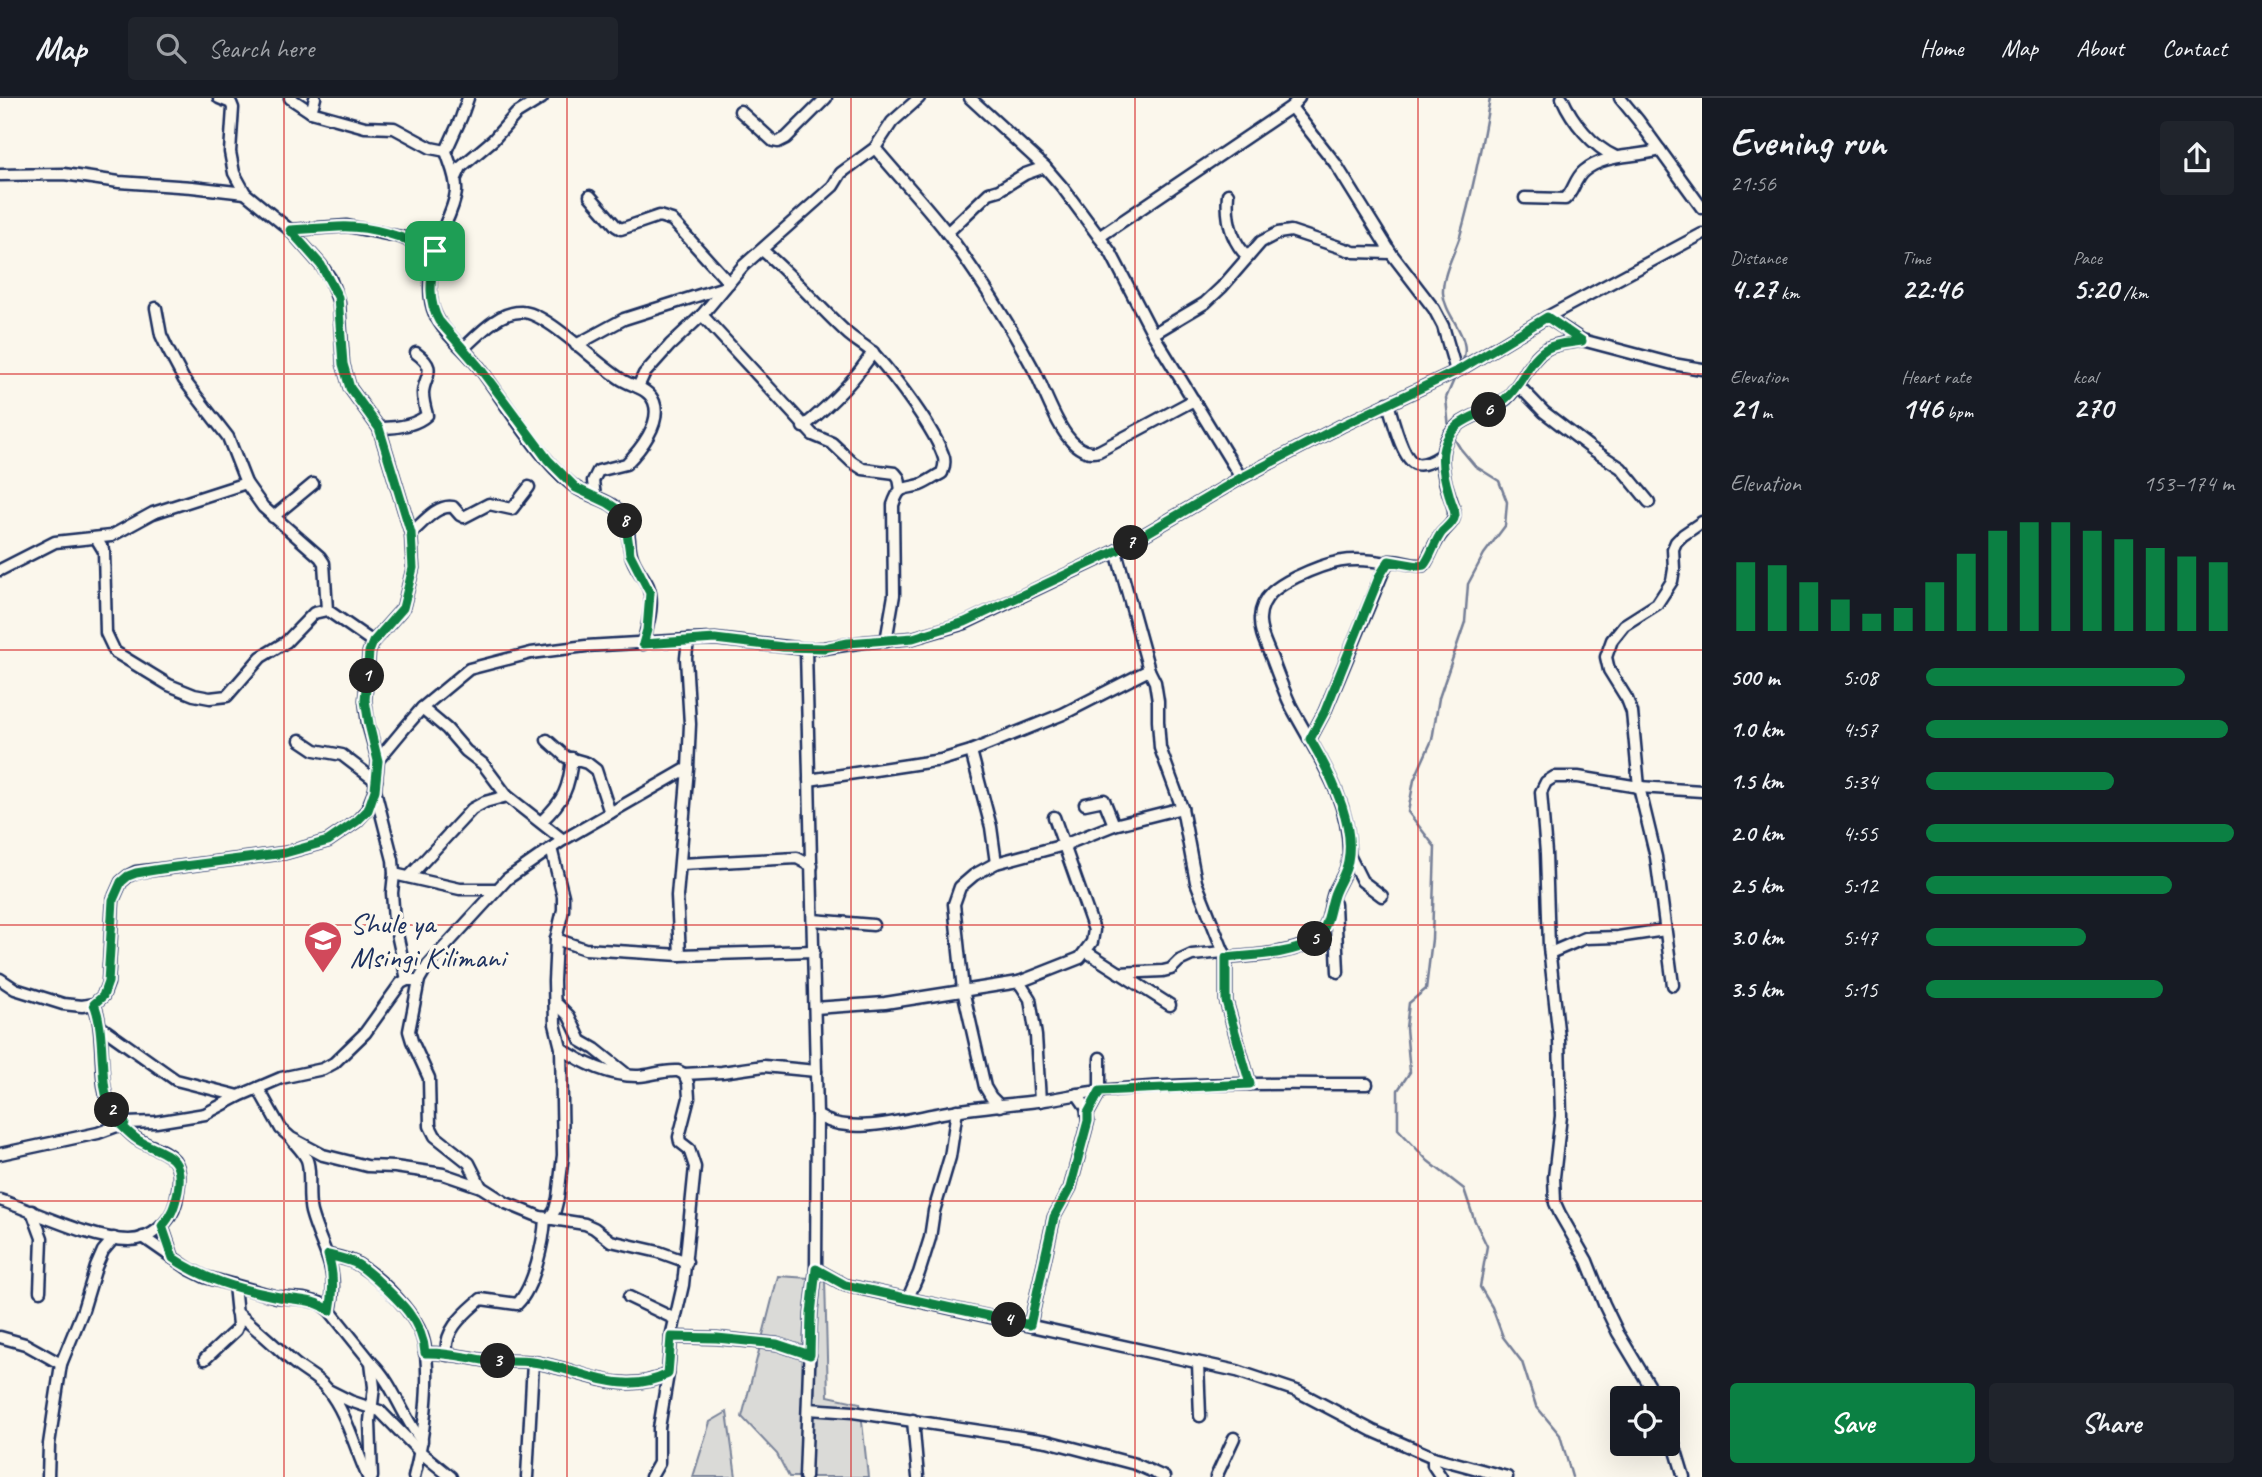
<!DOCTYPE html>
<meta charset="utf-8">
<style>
:root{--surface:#171b24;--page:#20242c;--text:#f1f3f6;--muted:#9ea1a6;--line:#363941;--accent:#0b8043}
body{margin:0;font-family:Caveat,sans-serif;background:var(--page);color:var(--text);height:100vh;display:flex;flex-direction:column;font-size:26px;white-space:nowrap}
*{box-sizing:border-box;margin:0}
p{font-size:23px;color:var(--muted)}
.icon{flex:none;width:38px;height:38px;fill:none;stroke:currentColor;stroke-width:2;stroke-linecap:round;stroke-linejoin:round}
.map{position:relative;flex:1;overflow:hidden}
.details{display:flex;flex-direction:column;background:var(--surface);width:560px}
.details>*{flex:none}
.controls{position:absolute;left:1610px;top:1288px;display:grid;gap:14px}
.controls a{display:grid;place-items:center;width:70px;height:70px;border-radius:7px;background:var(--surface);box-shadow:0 7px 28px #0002;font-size:35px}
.pin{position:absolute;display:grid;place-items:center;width:60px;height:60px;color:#fff;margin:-30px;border-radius:14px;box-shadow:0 4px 10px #0006}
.km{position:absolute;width:35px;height:35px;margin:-18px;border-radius:50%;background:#222;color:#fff;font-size:19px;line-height:35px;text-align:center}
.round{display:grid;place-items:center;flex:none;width:74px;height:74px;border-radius:7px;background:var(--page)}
.overview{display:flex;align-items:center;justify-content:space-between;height:119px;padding:0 28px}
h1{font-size:38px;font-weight:800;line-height:52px}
.stats{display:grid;grid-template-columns:repeat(3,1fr);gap:10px;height:119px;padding:7px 28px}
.stats div{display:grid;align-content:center}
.stats b{font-size:30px;font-weight:800}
.stats small{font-size:19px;font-weight:400}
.stats p{font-size:19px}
.chart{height:196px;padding:14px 28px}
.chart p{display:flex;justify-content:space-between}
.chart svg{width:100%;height:126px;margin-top:7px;stroke:var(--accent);stroke-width:6}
.cta{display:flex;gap:14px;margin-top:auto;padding:14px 28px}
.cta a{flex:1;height:80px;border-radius:7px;background:var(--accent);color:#fff;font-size:28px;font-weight:800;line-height:80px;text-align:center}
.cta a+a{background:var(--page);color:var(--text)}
ul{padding:0 28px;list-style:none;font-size:23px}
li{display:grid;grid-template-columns:112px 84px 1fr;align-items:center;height:52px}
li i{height:18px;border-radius:9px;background:var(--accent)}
header{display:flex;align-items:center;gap:42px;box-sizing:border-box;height:98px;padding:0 35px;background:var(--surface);border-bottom:2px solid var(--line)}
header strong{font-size:33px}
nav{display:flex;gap:38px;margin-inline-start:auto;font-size:24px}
.search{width:490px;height:63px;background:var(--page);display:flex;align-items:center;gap:18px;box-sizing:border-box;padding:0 24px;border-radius:7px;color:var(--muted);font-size:26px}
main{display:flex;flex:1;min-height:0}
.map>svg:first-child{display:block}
</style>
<header>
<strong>Map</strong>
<div class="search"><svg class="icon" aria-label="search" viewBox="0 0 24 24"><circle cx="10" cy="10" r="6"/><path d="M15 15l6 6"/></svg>Search here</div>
<nav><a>Home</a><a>Map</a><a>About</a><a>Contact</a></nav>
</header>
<main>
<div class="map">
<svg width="1702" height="1379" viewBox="0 0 1702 1379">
<rect width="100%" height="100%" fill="#fbf7ec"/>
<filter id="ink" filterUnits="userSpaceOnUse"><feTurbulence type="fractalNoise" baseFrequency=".0143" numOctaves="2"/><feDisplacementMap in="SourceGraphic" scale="14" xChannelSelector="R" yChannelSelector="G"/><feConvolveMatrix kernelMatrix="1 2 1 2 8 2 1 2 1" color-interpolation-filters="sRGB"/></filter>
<g filter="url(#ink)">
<g fill="#dadad7" stroke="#7a849a" stroke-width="2">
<path d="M 778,1178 L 825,1181 L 828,1298 L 860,1305 L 868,1379 L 789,1379 L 777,1356 L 742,1319 Z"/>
<path d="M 727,1314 L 736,1379 L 693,1379 L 710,1324 Z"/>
</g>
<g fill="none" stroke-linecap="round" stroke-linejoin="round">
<g stroke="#747e96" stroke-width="2.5">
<path d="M 1462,265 C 1474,239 1445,220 1443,195 C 1442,177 1455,154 1460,138 C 1473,93 1482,46 1490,0"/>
<path d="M 1449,331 L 1446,300 L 1456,277"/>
<path d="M 1452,337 L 1460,350 L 1475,368 L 1499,383 L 1507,404 L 1505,428 L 1484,456 L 1468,486 L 1465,524 L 1439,600 L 1432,642 L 1414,682 L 1408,714 L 1435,749 L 1432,841 L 1426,891 L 1409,905 L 1406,930 L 1410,974 L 1398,992 L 1398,1031 L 1428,1063 L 1464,1091 L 1474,1121 L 1487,1148 L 1480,1189 L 1492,1209 L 1503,1239 L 1522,1264 L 1536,1308 L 1560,1337 L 1572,1379"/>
</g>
<g stroke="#1b2f5e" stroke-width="15">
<g id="street">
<path d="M 219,0 L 231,5 L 233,10 L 230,54 L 234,75 L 245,95 L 290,132 L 321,167 L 330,180 L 339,205 L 343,266 L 350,290 L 379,330 L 411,435 L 413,470 L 403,510 L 373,544 L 369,554 L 365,602 L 368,626 L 378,662"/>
<path d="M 290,0 L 311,14 L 365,29 L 394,30 L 431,50 L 446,53"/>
<path d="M 468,0 L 461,20 L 446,53 C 450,67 457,79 456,94 C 454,111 444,127 438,143 C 431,163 426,197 435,216 C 444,236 466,252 479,269 C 505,304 541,364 575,389 C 590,400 614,401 624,420 C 630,430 628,445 631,456 C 634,469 643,477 648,488 C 655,505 647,529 643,546"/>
<path d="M 970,0 L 1045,69 L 1063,90 L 1111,155 L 1153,236 L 1241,380"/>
<path d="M 1562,0 C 1572,23 1593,49 1616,59"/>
<path d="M 1620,0 L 1638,22 L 1702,110"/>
<path d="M 1291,9 L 1335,65 L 1391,155 L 1434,211 L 1443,228 L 1456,273"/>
<path d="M 740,13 L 773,43 L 778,44 L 786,40 L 826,0"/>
<path d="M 311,14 L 315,0"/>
<path d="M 875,50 C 899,79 925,106 948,136 C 979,179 1009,225 1034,272 C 1047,295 1065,363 1099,353 L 1194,302"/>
<path d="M 0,77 L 64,76 L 119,84 L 192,89 L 245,95"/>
<path d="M 456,80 L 461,69 L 493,42 L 516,16 L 542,0"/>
<path d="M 1228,96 C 1226,120 1230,142 1248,159"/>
<path d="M 590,98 L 616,128 L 621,131 L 659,118 L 672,122 L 729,185"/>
<path d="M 1525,100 L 1565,101 C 1574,94 1574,81 1584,73 C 1606,55 1634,60 1660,52"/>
<path d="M 290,132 L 347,128 L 401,139 L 435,153"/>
<path d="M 947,135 L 989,95 L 999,92 L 1025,76 L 1045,69"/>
<path d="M 1099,139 L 1291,9 L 1299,0"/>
<path d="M 762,152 C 792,177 817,207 846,234 C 855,243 867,248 875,257 C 895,279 936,333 944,360 C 945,365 944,370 942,375 C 934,379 928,384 920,387 C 902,392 900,387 893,407 L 894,497 L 886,543"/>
<path d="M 156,210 L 161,237 L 168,252 L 184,282 L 228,339 L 246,385 L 263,409 L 320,459 L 324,465 L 327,512 L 373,544"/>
<path d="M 702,217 L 813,337 L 832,345 L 852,364 L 863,371 L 895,375 L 899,380 L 901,392"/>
<path d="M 1547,219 L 1582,242 L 1673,266 L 1702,271"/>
<path d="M 1153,236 L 1205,205 L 1222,189 L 1261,144 L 1278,135 L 1291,133 L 1354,154 L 1391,155"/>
<path d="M 576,247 L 624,221 L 725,189"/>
<path d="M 464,250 C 479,236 499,213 522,214 C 547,214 599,269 624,283 C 635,289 649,291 654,304 C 662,325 640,352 626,366 L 598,373 L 593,383 L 595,398"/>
<path d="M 1519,288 L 1544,314 L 1592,351 L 1621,370 L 1649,404"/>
<path d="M 638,289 L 644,276 L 670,247 L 702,217 L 743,168 L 833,88 L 841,75 L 875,50 L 892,24 L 919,0"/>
<path d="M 1388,305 C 1392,318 1402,362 1416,366 C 1425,368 1434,362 1442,357"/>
<path d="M 803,329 C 830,307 854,284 873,254"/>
<path d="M 379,330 C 395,330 415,328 427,317 C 425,310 423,302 423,295 C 424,277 439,272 416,255"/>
<path d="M 273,419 L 313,386"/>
<path d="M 411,435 C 423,425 437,406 453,409 L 460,417 L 464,419 L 489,406 L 512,411 L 529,389"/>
<path d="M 96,440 L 104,453 L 106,535 L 115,554 L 169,587 L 194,597 L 210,600 L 227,598 L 261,559 L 286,544 L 314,515 L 327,512"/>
<path d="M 1116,453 L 1149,572 L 1155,584 L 1158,603 L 1158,623 L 1160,650 L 1182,710 L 1196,784 L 1226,860 L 1226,903 L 1250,986"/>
<path d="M 0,472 L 55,444 L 111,438 L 153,415 L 246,385"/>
<path d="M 422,610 L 447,631 L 466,653 L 483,666 L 507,698 L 563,742"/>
<path d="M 1310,641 L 1325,613 L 1385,469 L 1389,463 C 1401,462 1411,469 1424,467 C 1431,457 1434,444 1443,434 C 1447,429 1454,424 1454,417 C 1455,410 1451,403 1449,396 C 1444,383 1440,362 1444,348 C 1454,316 1483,320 1506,301 C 1522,287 1529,261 1546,251 C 1556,245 1571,245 1582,242"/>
<path d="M 300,642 L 315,652 L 342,657 L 376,683"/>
<path d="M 547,642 L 566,659 L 587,665 L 596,672 L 610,715"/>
<path d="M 971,653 L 991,729 L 996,765"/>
<path d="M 809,682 L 941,662 L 971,653 L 1063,616 L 1149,572"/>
<path d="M 375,692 L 393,762 L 394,776 L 392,795 L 394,822 L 407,882"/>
<path d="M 1085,706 L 1104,702 L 1114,727"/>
<path d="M 541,724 C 564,702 569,691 572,660"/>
<path d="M 1350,759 L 1362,783 L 1382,798"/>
<path d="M 681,766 L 797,760 L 812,768"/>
<path d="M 394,776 L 460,791 L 497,791"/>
<path d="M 409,779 L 472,711 L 485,704 L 507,698"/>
<path d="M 1335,806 L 1338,874"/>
<path d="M 813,822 L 873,827"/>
<path d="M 556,841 L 585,851 L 680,857 L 814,853"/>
<path d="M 1087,854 L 1170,907"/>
<path d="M 1550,855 L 1585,840 L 1618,839 L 1665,832"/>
<path d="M 680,857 L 677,798 L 688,670"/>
<path d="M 1226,860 C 1254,857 1309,857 1324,831 C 1330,820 1330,806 1334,795 C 1340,782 1349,771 1349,756 C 1350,700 1317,657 1292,610 C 1284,594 1278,577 1272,561 C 1267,548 1259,534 1260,520 C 1261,498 1278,488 1296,479 C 1330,463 1349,458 1387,465"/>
<path d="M 1119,875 L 1163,873 L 1171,871 L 1179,863 L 1192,857 L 1224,854"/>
<path d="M 0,881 L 15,891 L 63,906 L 82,908 L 94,906 L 103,898 L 108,885 L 113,802 L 121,784 L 128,778 L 136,774 L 161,771 L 285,755 L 328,743 L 357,723 L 367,712 L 375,692 L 378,662 L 403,632 L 422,610 L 469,571 L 531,555 L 586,548 L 688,542 L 715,541 L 806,551 L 824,550 L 865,544 L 913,540 L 965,525 L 1116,453 L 1241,380 L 1341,328 L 1459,272 L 1547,219 L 1702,136"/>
<path d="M 1019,884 L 1080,860 L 1092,844 L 1094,832 L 1054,719"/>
<path d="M 1673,887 L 1656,759 L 1639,689 L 1632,614 L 1627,601 L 1609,572 L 1606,559 L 1612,542 L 1624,527 L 1657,506 L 1672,483 L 1674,471 L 1673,451 L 1676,444 L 1683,437 L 1702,424"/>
<path d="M 556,905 L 569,918 L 581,943 L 595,951 L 625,975"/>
<path d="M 94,906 C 107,937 96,990 113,1014 C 116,1018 122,1022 125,1025"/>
<path d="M 815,910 L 885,905 L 1019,884 L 1030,901 L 1036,938 L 1040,1003"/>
<path d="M 101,929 L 176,982 L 239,998"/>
<path d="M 561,950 C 582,965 612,979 639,978 C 652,977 664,972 678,973 L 684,976 L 688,985 L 689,1000 L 679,1039 L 680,1044 L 689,1051 L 695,1069 L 683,1187 L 671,1239 L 668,1276 L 659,1330 L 659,1365 L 651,1379"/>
<path d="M 684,976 L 722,974 L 764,968 L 816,973"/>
<path d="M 258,990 L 281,1031 L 291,1040 L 323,1057 L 367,1068 L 395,1069 L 443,1076 L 481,1089 L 506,1105 L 540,1119 L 585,1126 L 594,1130 L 611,1143 L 659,1154 L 687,1164"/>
<path d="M 1000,1008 L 991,999 L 985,989 L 963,892 L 954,806 L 960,789 L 974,777 L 996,765 L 1064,747 L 1114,727 L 1182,710"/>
<path d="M 1088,1015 L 1100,993 L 1100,960"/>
<path d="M 817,1017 C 847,1039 907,1021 942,1015 C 973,1009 1005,1007 1037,1003 C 1058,1001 1079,995 1100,993 C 1188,984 1278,986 1367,986"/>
<path d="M 293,1043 C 297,1048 303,1054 306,1060 C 312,1070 307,1099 311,1114 C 322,1154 340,1168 330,1213"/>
<path d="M 0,1056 L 98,1035 L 125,1025 L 156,1024 L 205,1016 L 239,998 L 281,980 L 323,971 L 334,965 L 365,935 L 401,885 L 407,882 L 419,882"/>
<path d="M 481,1089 L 469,1065 L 435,1038 L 430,1028 L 429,980 L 412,943 L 409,933 L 419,882 L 428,867 L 507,781 L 563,742 L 688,670 L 690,626 L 686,560 L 688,542"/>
<path d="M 0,1102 C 36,1114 92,1142 129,1142 C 150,1142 171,1125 176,1104 C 178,1091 183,1074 174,1062 C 165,1051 149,1049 137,1041 C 131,1037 126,1031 121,1027"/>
<path d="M 32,1113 L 42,1140 L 40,1193"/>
<path d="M 549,1121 L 555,1112 L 558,1100 L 563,1057 L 561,950 L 555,926 L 554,883 L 556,841 L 563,812 L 563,798 L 551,750"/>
<path d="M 162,1128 L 173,1160"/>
<path d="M 143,1139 L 189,1171 L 205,1179 L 277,1199 L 304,1201 L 320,1205 L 330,1213 L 371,1264 L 374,1289 L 370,1323 L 372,1379"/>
<path d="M 328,1157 C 338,1159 350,1161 359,1167 C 382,1182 418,1217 424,1245 C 432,1280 423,1344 414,1379"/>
<path d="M 816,1171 L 845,1187 L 1237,1273 L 1297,1293 L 1373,1333 L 1433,1359 L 1507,1379"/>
<path d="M 629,1199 L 675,1221"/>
<path d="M 908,1200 L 919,1175 L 930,1140 L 934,1113 L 950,1059 L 957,1012"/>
<path d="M 236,1214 C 256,1230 274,1247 293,1264 C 304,1274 318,1279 327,1291 C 347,1315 355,1351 368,1379"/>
<path d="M 1030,1227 L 1054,1119 L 1070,1090 L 1088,1023 L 1086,1009 L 1077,996"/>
<path d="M 0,1239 L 25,1246 L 61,1266"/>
<path d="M 671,1239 L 717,1240 L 777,1246 L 810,1257"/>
<path d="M 425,1255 C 444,1254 464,1259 483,1262 C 499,1264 516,1262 532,1264 C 580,1270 618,1300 668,1276"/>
<path d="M 447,1257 C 443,1232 464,1216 481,1201 L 517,1206 C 534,1190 544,1143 545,1120"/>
<path d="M 205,1261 L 236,1232 L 238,1227 L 234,1187"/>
<path d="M 371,1264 C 394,1286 402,1319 422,1343"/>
<path d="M 1198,1265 L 1200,1318"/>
<path d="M 328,1292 L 350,1303 L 380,1313 L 419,1353 L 451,1379"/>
<path d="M 1657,1300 L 1618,1235 L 1604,1206 L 1587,1163 L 1560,1116 L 1555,1105 L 1554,1079 L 1561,1018 L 1559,941 L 1549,849 L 1546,755 L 1541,694 L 1546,684 L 1554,679 L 1578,679 L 1639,689 L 1702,693"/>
<path d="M 808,1311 L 853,1314 L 1047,1343 L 1135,1366 L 1164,1379"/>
<path d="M 913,1322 L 918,1379"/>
<path d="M 1668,1326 L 1684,1379"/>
<path d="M 1433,1359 L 1433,1367 L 1441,1379"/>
<path d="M 48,1379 L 49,1346 L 61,1266 L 83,1212 L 96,1169 L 103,1153 L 114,1140"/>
<path d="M 527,1379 L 533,1264"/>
<path d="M 805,1379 L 811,1216 L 816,1171 L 817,1017 L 806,551"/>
<path d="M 1216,1379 L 1234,1340"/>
</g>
</g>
<use href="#street" stroke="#fbf7ec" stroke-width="10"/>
</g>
</g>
<g fill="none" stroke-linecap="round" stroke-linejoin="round" filter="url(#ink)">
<g stroke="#fff" stroke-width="14">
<path id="route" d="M 338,129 C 371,127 405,140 435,153 C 432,176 426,201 439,223 L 479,269 L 548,362 L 576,390 L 608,405 L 617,411 L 625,421 L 630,456 L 650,495 L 647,532 L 643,546 L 715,541 L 783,549 L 824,550 L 848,545 L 913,540 L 965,524 L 1116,453 L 1241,380 L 1341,328 L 1459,272 L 1547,219 L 1582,243 C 1570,245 1556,245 1546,251 C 1529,261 1522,287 1505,301 C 1483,320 1454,316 1444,349 C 1440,362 1445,383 1449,396 C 1450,403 1455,410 1455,417 C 1454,424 1447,429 1442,434 C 1434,444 1432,457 1424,467 L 1418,468 L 1389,463 L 1380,477 L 1325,613 L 1310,641 C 1329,673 1356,724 1348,763 C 1346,776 1338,785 1334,797 C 1328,815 1329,833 1311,844 C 1290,857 1251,857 1226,860 L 1226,903 L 1250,986 L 1100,993 L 1088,1015 L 1088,1023 L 1070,1090 L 1054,1119 L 1030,1227 L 845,1187 L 816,1171 L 811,1216 L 810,1257 L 777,1246 L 717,1240 L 671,1239 L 668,1276 C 619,1300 580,1270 532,1264 C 516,1262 499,1264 483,1262 C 464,1259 444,1254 425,1255 C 423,1224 399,1202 377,1182 C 370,1176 363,1169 355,1165 C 346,1161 337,1159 328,1157 C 334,1176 334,1193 330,1213 C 312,1199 295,1203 274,1198 C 238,1191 203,1181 173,1160 L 162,1128 C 172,1117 175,1107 178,1093 C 185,1055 163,1057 138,1042 C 132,1038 126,1032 121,1027 L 125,1025 C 122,1022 116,1018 113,1014 C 97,991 107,936 94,906 L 103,898 L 108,884 L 113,802 L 121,784 L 128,778 L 136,775 L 161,771 L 285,755 L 328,743 L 357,723 L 368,712 L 375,692 L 378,663 L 369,626 L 365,602 L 369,554 L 373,544 L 403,510 L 413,470 L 411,435 L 379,330 L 350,290 L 343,266 L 338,199 L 321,167 L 290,132 Z"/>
</g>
<use href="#route" stroke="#0b8043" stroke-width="9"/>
</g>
<path fill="none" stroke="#d62828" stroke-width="2" stroke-opacity="0.55" d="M 284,0 L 284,1379M 567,0 L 567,1379M 851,0 L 851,1379M 1135,0 L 1135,1379M 1418,0 L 1418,1379M 0,276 L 1702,276M 0,552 L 1702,552M 0,827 L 1702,827M 0,1103 L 1702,1103"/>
<defs>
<g id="school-pin" transform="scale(2.0125)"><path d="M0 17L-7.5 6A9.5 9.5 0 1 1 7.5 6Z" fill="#d1495b" stroke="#fbf7ec"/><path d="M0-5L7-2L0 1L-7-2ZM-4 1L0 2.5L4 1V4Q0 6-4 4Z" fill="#fff"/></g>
</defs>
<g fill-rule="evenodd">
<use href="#school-pin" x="323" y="842"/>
</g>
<g text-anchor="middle" stroke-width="7" stroke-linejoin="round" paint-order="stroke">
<g font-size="30" fill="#1b2f5e" stroke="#fbf7ec" text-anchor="start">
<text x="350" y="835">Shule ya<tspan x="350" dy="34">Msingi Kilimani</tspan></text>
</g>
</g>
</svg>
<div class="controls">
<a><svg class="icon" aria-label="locate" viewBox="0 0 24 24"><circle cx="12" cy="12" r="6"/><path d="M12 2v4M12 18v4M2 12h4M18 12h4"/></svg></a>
</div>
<div class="pin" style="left:435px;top:153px;background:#1e9e55"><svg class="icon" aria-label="arrive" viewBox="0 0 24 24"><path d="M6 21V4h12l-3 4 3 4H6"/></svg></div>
<b class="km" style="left:367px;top:578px">1</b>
<b class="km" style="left:112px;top:1012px">2</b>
<b class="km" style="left:498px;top:1263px">3</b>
<b class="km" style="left:1009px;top:1222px">4</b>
<b class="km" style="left:1315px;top:841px">5</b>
<b class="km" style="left:1489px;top:312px">6</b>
<b class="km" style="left:1131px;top:445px">7</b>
<b class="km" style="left:625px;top:423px">8</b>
</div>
<section class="details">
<div class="overview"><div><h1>Evening run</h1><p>21:56</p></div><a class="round"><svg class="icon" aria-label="share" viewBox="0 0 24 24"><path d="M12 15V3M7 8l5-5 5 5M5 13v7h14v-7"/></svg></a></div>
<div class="stats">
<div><p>Distance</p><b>4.27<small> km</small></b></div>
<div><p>Time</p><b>22:46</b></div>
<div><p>Pace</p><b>5:20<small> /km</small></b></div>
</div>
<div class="stats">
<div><p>Elevation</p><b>21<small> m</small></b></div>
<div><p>Heart rate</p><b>146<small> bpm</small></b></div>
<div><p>kcal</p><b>270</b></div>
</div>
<div class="chart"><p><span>Elevation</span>153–174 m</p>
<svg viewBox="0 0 160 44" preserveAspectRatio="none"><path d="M5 44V20M15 44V21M25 44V27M35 44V33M45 44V38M55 44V36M65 44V27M75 44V17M85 44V9M95 44V6M105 44V6M115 44V9M125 44V12M135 44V15M145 44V18M155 44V20"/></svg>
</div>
<ul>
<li><b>500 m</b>5:08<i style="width:84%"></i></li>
<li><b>1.0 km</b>4:57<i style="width:98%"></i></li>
<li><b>1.5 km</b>5:34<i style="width:61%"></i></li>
<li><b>2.0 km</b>4:55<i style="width:100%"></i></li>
<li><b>2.5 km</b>5:12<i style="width:80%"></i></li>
<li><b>3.0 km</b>5:47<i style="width:52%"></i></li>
<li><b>3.5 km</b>5:15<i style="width:77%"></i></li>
</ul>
<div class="cta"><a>Save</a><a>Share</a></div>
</section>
</main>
